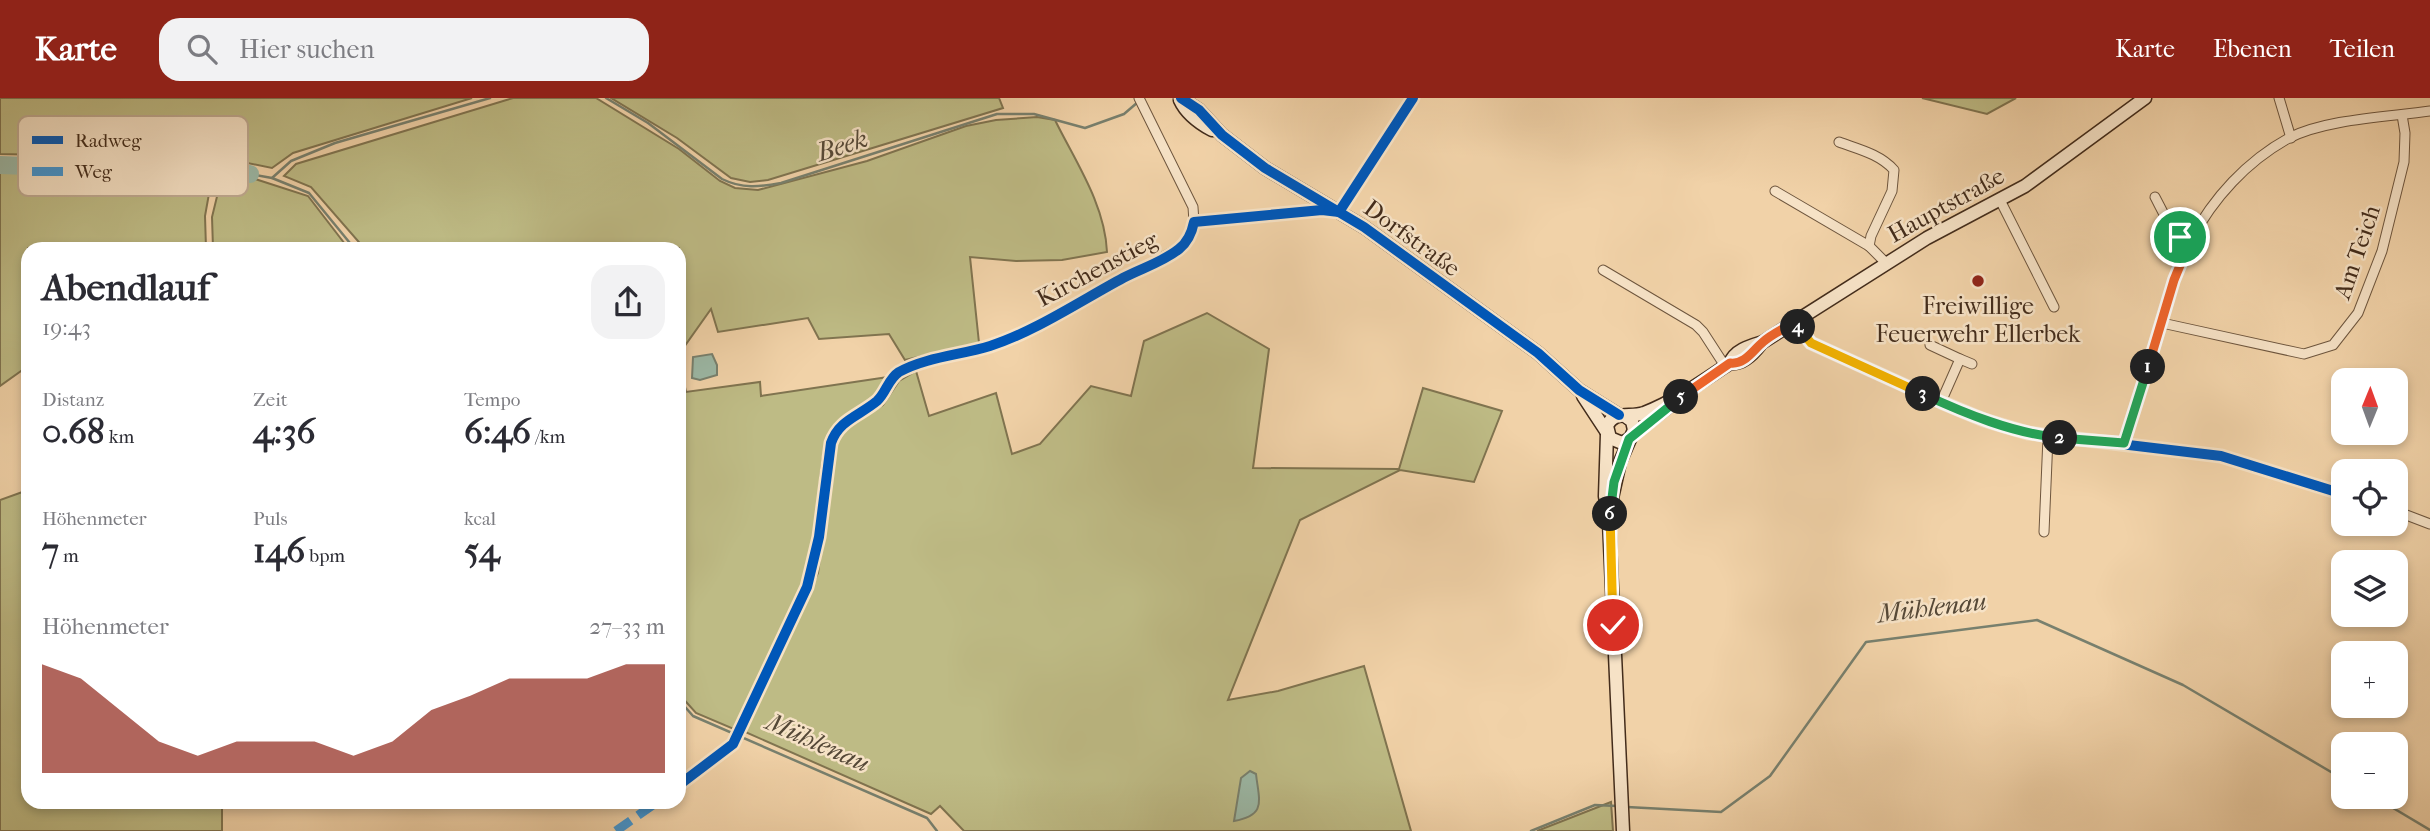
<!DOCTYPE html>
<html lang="de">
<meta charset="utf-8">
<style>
:root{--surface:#fff;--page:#f2f2f3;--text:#2b2b33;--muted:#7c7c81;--accent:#8f2418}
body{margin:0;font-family:"IM FELL French Canon",serif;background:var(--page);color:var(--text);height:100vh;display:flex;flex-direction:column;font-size:26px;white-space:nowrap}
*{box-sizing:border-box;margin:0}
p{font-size:23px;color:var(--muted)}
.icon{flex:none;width:38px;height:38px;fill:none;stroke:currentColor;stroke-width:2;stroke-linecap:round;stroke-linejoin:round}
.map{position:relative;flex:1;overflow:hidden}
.drawer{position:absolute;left:21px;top:144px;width:665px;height:567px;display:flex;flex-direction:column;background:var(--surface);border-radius:21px;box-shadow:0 4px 10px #0003}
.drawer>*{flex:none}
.needle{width:46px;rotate:1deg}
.tools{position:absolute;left:2331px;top:270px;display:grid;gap:14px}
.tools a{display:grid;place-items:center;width:77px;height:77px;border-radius:14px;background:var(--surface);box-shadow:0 4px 10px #0003;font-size:35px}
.pin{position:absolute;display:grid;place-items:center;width:60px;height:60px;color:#fff;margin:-30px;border:4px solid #fff;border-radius:50%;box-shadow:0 2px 7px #0007}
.km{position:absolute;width:35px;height:35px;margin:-18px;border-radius:50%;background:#222;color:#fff;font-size:19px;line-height:35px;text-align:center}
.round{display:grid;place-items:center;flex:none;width:74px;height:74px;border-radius:21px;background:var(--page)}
.summary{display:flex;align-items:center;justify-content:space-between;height:119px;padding:0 21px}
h1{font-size:38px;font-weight:700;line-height:52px}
.metrics{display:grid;grid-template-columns:repeat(3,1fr);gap:10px;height:119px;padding:7px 21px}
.metrics div{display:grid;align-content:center}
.metrics b{font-size:35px;font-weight:700}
.metrics small{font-size:19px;font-weight:400}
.metrics p{font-size:19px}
.chart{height:196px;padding:14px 21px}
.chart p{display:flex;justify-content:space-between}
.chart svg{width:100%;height:126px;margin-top:7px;fill:var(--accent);opacity:.7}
header{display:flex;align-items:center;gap:42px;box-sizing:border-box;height:98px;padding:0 35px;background:var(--accent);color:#fff}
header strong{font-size:33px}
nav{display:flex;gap:38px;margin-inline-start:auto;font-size:24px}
.search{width:490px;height:63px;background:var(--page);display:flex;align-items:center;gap:18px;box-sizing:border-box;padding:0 24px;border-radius:21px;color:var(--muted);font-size:26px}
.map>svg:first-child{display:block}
</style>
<header>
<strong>Karte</strong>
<div class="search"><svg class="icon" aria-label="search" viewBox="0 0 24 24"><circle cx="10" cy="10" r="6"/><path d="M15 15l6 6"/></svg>Hier suchen</div>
<nav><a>Karte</a><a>Ebenen</a><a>Teilen</a></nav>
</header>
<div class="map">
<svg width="2430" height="733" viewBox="0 0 2430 733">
<rect width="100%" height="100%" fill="#f1d2a8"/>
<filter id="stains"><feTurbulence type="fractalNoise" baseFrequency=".00286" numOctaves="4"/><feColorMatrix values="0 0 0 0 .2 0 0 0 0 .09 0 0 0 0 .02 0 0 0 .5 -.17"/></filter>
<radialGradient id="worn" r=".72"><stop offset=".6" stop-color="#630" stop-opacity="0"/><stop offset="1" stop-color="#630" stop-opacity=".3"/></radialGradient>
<g fill="#bebb85" stroke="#807450" stroke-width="2">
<path d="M 0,0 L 472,0 L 293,55 L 272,70 L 228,61 L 0,56 Z"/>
<path d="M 513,0 L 596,0 L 679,51 L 720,83 L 735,90 L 758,92 L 867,63 L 966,28 L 996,22 L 1037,19 L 1055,22 C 1075,63 1105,106 1107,154 L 1062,162 L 1016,163 L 970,159 L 979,245 L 905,262 L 889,236 L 819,241 L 808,220 L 718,234 L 711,211 L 679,256 L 679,150 L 364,150 L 311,89 L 284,78 L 296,66 Z"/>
<path d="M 611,0 L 999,0 L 1003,10 L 768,82 L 750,84 L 731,80 L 677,40 Z"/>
<path d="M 1922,0 L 2016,0 L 1987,16 Z"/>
<path d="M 0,72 L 212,79 L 205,118 L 206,150 L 28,150 L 28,268 L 0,288 Z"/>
<path d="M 222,78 L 252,80 L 308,98 L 348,150 L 213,150 L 212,119 Z"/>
<path d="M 1207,215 L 1269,251 L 1253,370 L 1399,371 L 1423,290 L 1502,313 L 1474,384 L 1400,372 L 1300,422 L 1228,602 L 1278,593 L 1364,568 L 1411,733 L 964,733 L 940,708 L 931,716 L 743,633 L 818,475 L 836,343 L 849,327 L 883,307 L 899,283 L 916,273 L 929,318 L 996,295 L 1012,356 L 1040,346 L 1091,288 L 1131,298 L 1144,243 Z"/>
<path d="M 679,260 L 686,294 L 760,284 L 761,298 L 888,279 C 879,310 836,313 827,343 C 817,374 821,407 815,439 C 810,473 795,504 781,535 C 766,567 751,600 736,632 L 696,615 L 679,596 Z"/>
<path d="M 28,392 L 28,704 L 222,704 L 222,733 L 0,733 L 0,402 Z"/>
<path d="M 1611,704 L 1613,733 L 1537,733 Z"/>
</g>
<g fill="#9bb8a6" stroke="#78806e" stroke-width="2">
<path d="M 712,256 L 717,267 L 717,277 L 700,282 L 692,280 L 693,259 Z"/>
<path d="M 1250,673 L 1256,676 C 1259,703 1267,717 1234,723 L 1241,680 Z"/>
</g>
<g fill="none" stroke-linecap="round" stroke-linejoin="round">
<g stroke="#78806e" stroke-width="2.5">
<path d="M 606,0 L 648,25 L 722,81 C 742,91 760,89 781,85 L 997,16 L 1034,16 L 1085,30 L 1124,16 L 1138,4"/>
<path d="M 250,76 L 272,80 L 309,95 L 354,150"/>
<path d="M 272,80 L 291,63 L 335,45 L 490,0"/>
<path d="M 679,602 L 693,618 L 927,720 L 937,733"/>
<path d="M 2373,698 L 2430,732"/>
<path d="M 1627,709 L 1721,714 L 1770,678 L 1866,544 L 2037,522 L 2183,587 L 2343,681"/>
<path d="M 1531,733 L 1595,707 L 1617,708"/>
</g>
<path stroke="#9bb8a6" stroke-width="18" d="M 0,67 L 250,76"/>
<g stroke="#6e563e" stroke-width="11">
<g id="street">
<path d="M 1139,0 L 1193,109 L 1194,124"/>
<path d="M 2279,0 L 2291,40"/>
<path d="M 1839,44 C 1858,51 1880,56 1894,72 L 1892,93 L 1871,138 L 1869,148 L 1886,165"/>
<path d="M 1775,93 L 1869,148"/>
<path d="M 2155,99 C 2164,116 2171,135 2190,143"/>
<path d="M 2000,102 L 2054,209"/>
<path d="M 1339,114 L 1413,0"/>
<path d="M 1603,172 L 1696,227 L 1703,234 L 1725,268"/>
<path d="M 1794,224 L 1811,245 L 1941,304 L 1984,322 L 2028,335 L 2221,358 L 2343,396"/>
<path d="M 2162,225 L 2304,256 L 2333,247 L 2358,215 L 2382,153 L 2404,64 L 2405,35 L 2402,17"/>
<path d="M 1930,247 L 1960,261 L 1941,304"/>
<path d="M 1960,261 L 1972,266"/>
<path d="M 896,276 L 916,267 L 994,247 L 1064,214 L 1181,149 L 1191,136 L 1194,124 L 1308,114"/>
<path d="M 2124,345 C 2136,307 2148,270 2159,233 C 2169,203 2176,170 2191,142 C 2213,100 2247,63 2289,40 C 2326,21 2388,19 2430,13"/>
<path d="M 2396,413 L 2430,426"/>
<path d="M 2044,434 L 2048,339"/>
</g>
</g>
<g stroke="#432c1b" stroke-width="15">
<g id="secondary">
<path d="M 1181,0 L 1199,12 L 1222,37 L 1265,70 L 1364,129 L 1538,255 L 1579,292 L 1619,317"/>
<path d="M 1180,2 C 1186,15 1199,25 1212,32"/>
<path d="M 1730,265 C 1735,252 1750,248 1763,244 L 1927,140 L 2025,88 L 2145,0"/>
<path d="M 1583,298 L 1606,333"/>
<path d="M 1607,336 L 1605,398 L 1609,424 L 1623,733"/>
<path d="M 1633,336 L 1669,308"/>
<path d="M 1629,341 L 1622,345 L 1610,340 L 1607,328 C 1614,312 1630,320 1644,315 C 1675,303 1703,283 1730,265 C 1742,267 1753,256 1760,247"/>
<path d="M 1612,400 L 1620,364 L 1634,332 L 1632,323 L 1625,318"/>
</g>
</g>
<use href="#street" stroke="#f6e2c6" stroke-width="9"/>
<use href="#secondary" stroke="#f6e2c6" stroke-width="12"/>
<path stroke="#4096d4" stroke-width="9" stroke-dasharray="18 9" stroke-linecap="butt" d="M 616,733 L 657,704"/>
<g stroke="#f6e2c6" stroke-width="15">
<g id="cycleway">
<path d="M 1181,0 L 1199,12 L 1222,37 L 1265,70 L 1364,129 L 1538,255 L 1579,292 L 1619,317"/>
<path d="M 1794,224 L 1811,245 L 1941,304 L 1984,322 L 2028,335 L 2221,358 L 2343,396"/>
<path d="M 679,687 L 733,646 L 807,489 L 819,439 L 831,345 C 839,322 859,318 877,303 C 886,295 888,281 899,274 C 926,259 961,257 990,248 C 1034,234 1082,202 1123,180 C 1142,170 1163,164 1179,151 C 1188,144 1192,134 1194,124 L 1322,112 L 1339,114 L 1413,0"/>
</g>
</g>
<use href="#cycleway" stroke="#0057b8" stroke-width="10"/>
</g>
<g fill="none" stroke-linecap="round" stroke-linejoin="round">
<g stroke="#fff" stroke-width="14">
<path id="split-1" d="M 2148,269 L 2174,182 L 2190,143 L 2180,139"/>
</g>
<g stroke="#fff" stroke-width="14">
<path id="split-2" d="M 2060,340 L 2124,345 L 2148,269"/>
</g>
<g stroke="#fff" stroke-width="14">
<path id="split-3" d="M 1923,296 C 1966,316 2013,335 2060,340"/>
</g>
<g stroke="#fff" stroke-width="14">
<path id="split-4" d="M 1798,229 L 1811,245 L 1923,296"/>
</g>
<g stroke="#fff" stroke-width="14">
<path id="split-5" d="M 1681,299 L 1730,265 C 1745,267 1753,252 1763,244 C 1772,236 1784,231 1794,224 L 1798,229"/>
</g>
<g stroke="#fff" stroke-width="14">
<path id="split-6" d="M 1610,416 L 1614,384 L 1629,341 L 1681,299"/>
</g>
<g stroke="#fff" stroke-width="14">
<path id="split-7" d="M 1610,416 L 1613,527"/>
</g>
<use href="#split-1" stroke="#f0652b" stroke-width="9"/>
<use href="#split-2" stroke="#22a559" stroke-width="9"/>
<use href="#split-3" stroke="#22a559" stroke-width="9"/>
<use href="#split-4" stroke="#f5b400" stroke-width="9"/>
<use href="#split-5" stroke="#f0652b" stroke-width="9"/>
<use href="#split-6" stroke="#22a559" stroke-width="9"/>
<use href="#split-7" stroke="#f5b400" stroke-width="9"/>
</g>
<circle fill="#8f2418" stroke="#f6e2c6" stroke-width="2.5" cx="1978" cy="183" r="7"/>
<g text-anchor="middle" stroke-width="5" stroke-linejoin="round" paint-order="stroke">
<g font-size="24" fill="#432c1b" stroke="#f6e2c6">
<text transform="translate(1946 107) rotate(-29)" y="8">Hauptstraße</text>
<text transform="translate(1412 140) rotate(36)" y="8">Dorfstraße</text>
<text transform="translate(2357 154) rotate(-71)" y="8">Am Teich</text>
<text transform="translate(1097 171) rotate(-28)" y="8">Kirchenstieg</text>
</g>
<g font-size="24" fill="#432c1b" stroke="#f6e2c6">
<text x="1978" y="216">Freiwillige<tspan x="1978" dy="28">Feuerwehr Ellerbek</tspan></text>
</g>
<g font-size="26" font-style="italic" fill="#554837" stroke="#f6e2c6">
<text transform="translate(842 47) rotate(-18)" y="9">Beek</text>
<text transform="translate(1932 509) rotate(-7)" y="9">Mühlenau</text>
<text transform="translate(818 644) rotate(24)" y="9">Mühlenau</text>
</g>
</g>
<rect x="18" y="18" width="230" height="80" rx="10" fill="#f6e2c6" stroke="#c0ab93" stroke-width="2"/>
<rect x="32" y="38" width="31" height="8" fill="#0057b8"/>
<rect x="32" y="69" width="31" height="9" fill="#4096d4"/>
<g font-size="19" fill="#432c1b">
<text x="75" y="49">Radweg</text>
<text x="75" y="80">Weg</text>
</g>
<rect width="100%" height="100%" filter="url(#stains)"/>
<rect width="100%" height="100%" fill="url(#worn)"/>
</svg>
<div class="tools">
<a><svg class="needle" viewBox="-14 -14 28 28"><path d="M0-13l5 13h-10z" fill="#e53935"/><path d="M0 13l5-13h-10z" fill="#7c7c81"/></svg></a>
<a><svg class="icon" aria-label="locate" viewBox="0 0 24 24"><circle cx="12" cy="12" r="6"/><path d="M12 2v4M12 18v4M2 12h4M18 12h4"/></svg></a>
<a><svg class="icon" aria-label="layers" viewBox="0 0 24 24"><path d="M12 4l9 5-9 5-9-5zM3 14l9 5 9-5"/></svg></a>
<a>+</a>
<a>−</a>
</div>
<div class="pin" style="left:2180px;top:139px;background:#1e9e55"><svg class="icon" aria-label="arrive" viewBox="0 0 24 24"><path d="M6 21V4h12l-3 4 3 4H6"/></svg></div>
<div class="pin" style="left:1613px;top:527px;background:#d93025"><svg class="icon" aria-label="check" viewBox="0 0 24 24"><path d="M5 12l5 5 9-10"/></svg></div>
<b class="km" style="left:2148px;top:269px">1</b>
<b class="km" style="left:2060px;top:340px">2</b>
<b class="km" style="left:1923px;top:296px">3</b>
<b class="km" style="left:1798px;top:229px">4</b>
<b class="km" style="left:1681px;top:299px">5</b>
<b class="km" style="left:1610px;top:416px">6</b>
<section class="drawer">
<div class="summary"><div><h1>Abendlauf</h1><p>19:43</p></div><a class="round"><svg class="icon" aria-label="share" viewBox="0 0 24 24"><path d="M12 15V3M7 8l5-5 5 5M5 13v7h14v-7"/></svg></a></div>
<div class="metrics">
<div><p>Distanz</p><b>0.68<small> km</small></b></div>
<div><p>Zeit</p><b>4:36</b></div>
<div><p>Tempo</p><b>6:46<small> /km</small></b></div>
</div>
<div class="metrics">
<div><p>Höhenmeter</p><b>7<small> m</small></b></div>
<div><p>Puls</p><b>146<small> bpm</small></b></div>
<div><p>kcal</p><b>54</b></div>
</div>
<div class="chart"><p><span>Höhenmeter</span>27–33 m</p>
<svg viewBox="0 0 160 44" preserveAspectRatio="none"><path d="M0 44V6L10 11L20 22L30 33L40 38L50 33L60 33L70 33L80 38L90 33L100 22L110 17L120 11L130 11L140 11L150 6L160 6V44z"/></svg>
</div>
</section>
</div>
